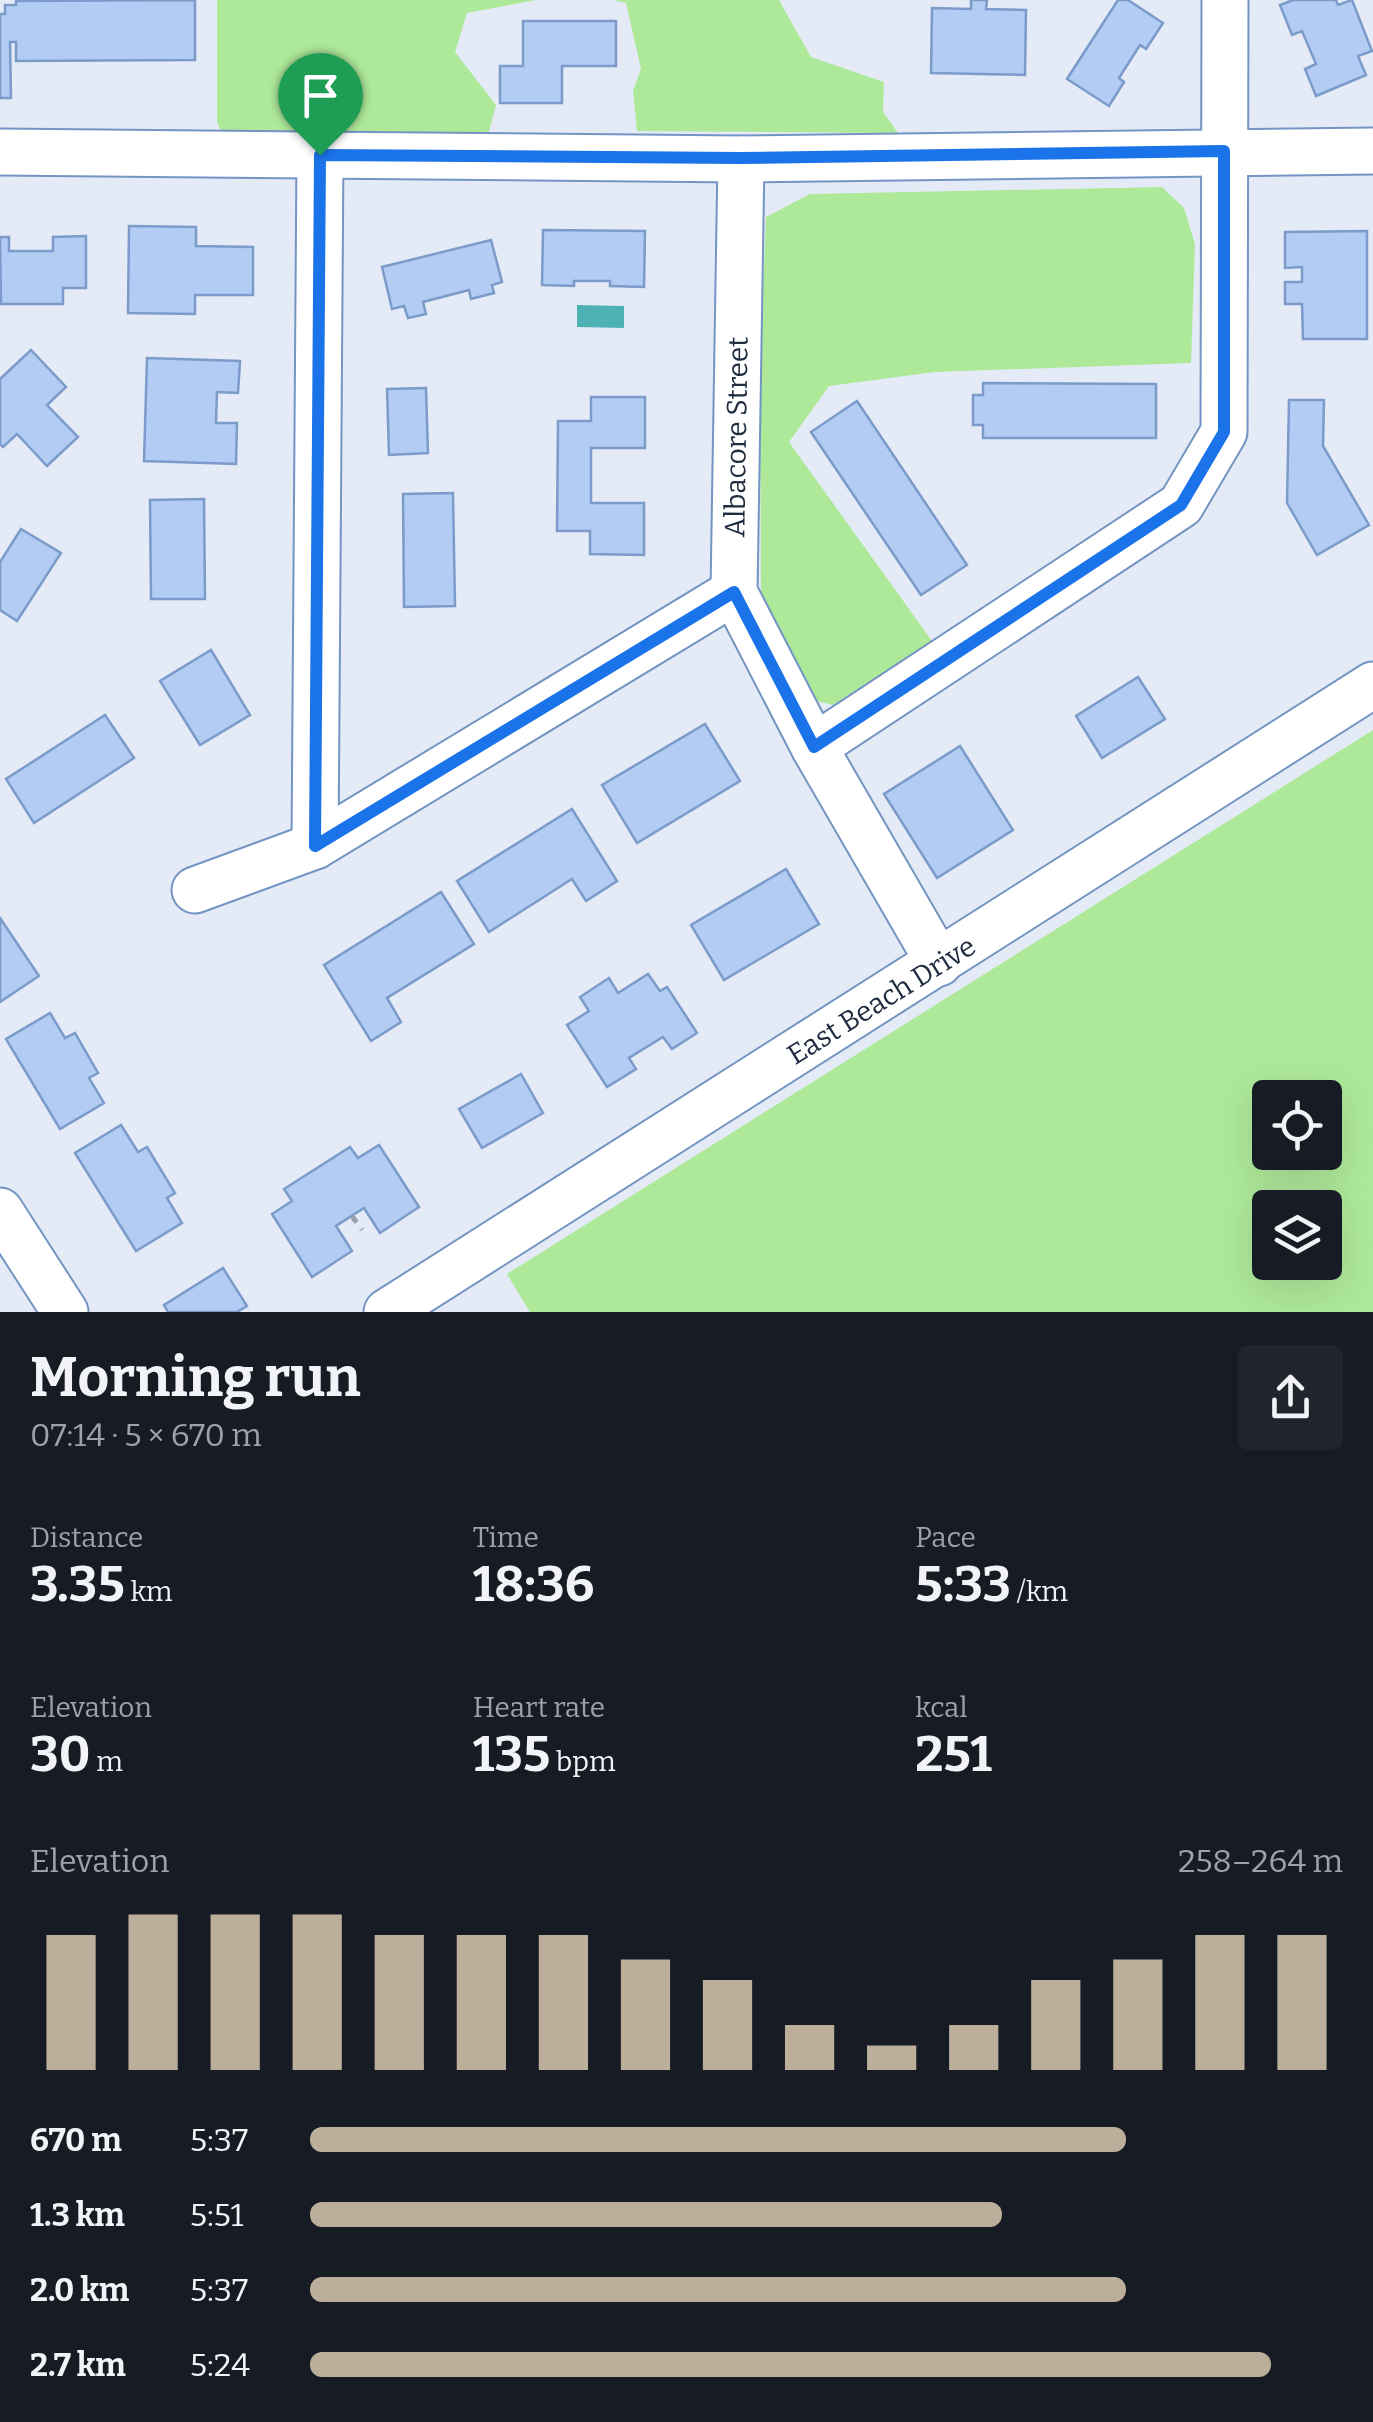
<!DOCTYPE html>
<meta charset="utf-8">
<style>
:root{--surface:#171b24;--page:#20242c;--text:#f1f3f6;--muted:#9ea1a6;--accent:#bbaf9c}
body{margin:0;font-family:Bitter,serif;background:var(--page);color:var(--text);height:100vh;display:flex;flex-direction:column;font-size:38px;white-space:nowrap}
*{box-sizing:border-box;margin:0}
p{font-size:32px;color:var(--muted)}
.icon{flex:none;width:55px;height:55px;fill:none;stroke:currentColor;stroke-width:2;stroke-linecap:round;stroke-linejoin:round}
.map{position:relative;height:1312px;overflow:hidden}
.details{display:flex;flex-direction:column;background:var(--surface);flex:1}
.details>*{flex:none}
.fabs{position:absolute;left:1252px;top:1080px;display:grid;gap:20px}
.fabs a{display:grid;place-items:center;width:90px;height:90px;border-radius:10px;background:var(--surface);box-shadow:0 10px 40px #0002;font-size:50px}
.pin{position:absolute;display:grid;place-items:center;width:85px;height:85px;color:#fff;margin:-102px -42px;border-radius:50% 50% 50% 0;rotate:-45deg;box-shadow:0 0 10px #0007}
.pin .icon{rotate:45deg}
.round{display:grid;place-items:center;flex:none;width:105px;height:105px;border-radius:10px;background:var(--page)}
.overview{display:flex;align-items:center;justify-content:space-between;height:170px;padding:0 30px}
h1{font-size:55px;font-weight:700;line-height:75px}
.metrics{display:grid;grid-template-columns:repeat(3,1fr);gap:15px;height:170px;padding:10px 30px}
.metrics div{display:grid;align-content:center}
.metrics b{font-size:50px;font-weight:700}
.metrics small{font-size:28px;font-weight:400}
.metrics p{font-size:28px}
.chart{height:280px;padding:20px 30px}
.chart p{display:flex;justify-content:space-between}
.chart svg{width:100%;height:180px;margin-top:10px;stroke:var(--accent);stroke-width:6}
ul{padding:0 30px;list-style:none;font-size:32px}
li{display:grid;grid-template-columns:160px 120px 1fr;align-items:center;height:75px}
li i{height:25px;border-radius:12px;background:var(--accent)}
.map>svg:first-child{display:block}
</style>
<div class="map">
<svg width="1373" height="1312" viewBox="0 0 1373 1312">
<rect width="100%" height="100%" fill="#e4ebf6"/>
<g fill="#aee99a" fill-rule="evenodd">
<path d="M 217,0 L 536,0 L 467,13 L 455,52 L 496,105 L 488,135 L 224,139 L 217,121 Z"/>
<path d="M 614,0 L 779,0 L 811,57 L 884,82 L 883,112 L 898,133 L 637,131 L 633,91 L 641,69 L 626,3 Z"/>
<path d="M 1162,187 L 1184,208 L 1195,244 L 1191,363 L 935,372 L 829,386 L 789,442 L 932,641 L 833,705 L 796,696 L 761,602 L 760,367 L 766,217 L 810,194 Z"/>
<path d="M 1373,730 L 1373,1312 L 530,1312 L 507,1274 ZM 1270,1098 L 1325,1098 L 1325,1152 L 1270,1152 ZM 1270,1208 L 1325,1208 L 1325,1262 L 1270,1262 Z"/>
</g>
<path fill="#4eb2b5" d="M 577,305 L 624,306 L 624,328 L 577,327 Z"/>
<g fill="#b2ccf3" stroke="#7b9bca" stroke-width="2.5">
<path d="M 195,0 L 195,60 L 16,61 L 16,42 L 10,42 L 11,98 L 0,98 L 0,14 L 5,14 L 5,5 L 16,5 L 16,1 Z"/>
<path d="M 971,0 L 987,0 L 986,9 L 1026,10 L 1025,75 L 931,73 L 932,8 L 971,9 Z"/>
<path d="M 1118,0 L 1128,0 L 1163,23 L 1146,49 L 1140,45 L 1119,78 L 1124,82 L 1109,106 L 1067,79 Z"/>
<path d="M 1293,0 L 1336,0 L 1338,5 L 1352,0 L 1372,51 L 1358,56 L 1366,75 L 1316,96 L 1305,69 L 1316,64 L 1302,31 L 1292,35 L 1280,5 Z"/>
<path d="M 523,21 L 616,21 L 616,66 L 562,66 L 562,103 L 500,103 L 500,66 L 523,66 Z"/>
<path d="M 129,226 L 196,227 L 196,246 L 253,247 L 253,295 L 195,295 L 195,314 L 128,313 Z"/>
<path d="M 543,230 L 645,231 L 644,287 L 610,286 L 610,281 L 574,281 L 574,286 L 542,285 Z"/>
<path d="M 1367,231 L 1367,339 L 1303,339 L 1302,304 L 1285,304 L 1285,282 L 1302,282 L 1302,267 L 1285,268 L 1285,232 Z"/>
<path d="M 86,236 L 86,288 L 63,288 L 63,304 L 1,304 L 0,237 L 9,237 L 9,251 L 53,251 L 53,237 Z"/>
<path d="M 491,240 L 502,282 L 492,285 L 494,293 L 471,299 L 469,290 L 423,302 L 426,314 L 408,318 L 404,306 L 392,309 L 382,267 Z"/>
<path d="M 31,350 L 66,387 L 47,405 L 78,437 L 47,466 L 17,434 L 3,447 L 0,444 L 0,379 Z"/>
<path d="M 147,358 L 240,361 L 238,393 L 217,392 L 216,423 L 237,423 L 236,464 L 144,461 Z"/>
<path d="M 983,383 L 1156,384 L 1156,438 L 983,438 L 983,425 L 973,425 L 973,395 L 983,395 Z"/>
<path d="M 426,388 L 428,453 L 389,455 L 387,389 Z"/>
<path d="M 591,397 L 645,397 L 645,448 L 591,448 L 591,503 L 644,503 L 644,555 L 590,554 L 590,531 L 557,531 L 558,421 L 591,421 Z"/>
<path d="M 1289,400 L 1324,400 L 1323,446 L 1369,525 L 1317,555 L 1287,503 Z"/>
<path d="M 857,401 L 967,565 L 921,595 L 811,432 Z"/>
<path d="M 453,493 L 455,606 L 404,607 L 403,494 Z"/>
<path d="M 204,499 L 205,599 L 151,599 L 150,500 Z"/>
<path d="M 21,529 L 61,553 L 17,621 L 0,610 L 0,562 Z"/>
<path d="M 211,650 L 250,715 L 200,745 L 160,681 Z"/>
<path d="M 1138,677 L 1165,719 L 1102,758 L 1076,716 Z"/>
<path d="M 105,715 L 134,758 L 34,823 L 6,779 Z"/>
<path d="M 705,724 L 740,781 L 637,843 L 602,785 Z"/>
<path d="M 960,746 L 1013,830 L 937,878 L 884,794 Z"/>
<path d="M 572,809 L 617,881 L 586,901 L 572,879 L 489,932 L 457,881 Z"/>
<path d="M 786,869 L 819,924 L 724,980 L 691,925 Z"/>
<path d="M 441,892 L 474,944 L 387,998 L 401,1022 L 371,1041 L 324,965 Z"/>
<path d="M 0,918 L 39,976 L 0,1002 Z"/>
<path d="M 648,974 L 660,991 L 667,987 L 697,1033 L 672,1049 L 663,1037 L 629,1058 L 636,1069 L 607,1087 L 567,1025 L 589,1011 L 580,997 L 609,978 L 618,993 Z"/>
<path d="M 50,1013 L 65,1038 L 75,1033 L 98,1073 L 89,1078 L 104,1103 L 60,1129 L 6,1039 Z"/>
<path d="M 521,1074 L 543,1113 L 482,1148 L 459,1109 Z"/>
<path d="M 121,1125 L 138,1152 L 147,1147 L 175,1193 L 167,1198 L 182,1223 L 136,1251 L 75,1153 Z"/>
<path d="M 379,1145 L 419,1207 L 380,1233 L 364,1208 L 336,1226 L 352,1251 L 312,1277 L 272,1214 L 292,1201 L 284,1189 L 350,1147 L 358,1158 Z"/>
<path d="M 223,1268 L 247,1306 L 237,1312 L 168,1312 L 164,1305 Z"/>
</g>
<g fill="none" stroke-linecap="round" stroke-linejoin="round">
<g stroke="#7494c3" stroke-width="49">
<g id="minor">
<path d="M 0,152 L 741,159 L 1373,151"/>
<path d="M 741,159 L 734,592 L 814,747 L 939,963"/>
<path d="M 814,747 L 1181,505 L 1224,432 L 1225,0"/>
<path d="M 315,846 L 320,155"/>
<path d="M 195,890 L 315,846 L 734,592"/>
<path d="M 0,1211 L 65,1312"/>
<path d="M 387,1312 L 1373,685"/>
</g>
</g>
<path stroke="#96a0ae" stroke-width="5" stroke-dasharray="8 8" stroke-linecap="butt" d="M 352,1216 L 362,1230"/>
<use href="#minor" stroke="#fff" stroke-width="45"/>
</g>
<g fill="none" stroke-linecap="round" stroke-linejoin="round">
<g stroke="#fff" stroke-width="20">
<path id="route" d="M 1224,151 L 1224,432 L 1181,505 L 814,747 L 734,592 L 315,846 L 320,155 L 740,158 Z"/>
</g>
<use href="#route" stroke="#1a73e8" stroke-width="12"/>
</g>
<g text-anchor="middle" stroke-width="10" stroke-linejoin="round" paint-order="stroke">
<g font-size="28" fill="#202d40" stroke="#fff">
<text transform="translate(736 437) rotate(-89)" y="10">Albacore Street</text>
<text transform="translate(881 1000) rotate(-32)" y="10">East Beach Drive</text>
</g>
</g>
</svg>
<div class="fabs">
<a><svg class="icon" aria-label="locate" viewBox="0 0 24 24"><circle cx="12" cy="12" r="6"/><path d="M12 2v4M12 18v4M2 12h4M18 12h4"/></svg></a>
<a><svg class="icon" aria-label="layers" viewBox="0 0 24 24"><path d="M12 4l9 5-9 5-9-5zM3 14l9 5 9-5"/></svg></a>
</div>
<div class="pin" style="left:320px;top:155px;background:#1e9e55"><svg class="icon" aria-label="arrive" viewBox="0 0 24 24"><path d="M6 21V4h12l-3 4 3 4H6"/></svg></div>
</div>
<section class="details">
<div class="overview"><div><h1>Morning run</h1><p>07:14 · 5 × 670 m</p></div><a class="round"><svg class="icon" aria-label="share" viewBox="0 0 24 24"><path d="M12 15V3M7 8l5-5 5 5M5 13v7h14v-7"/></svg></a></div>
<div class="metrics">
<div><p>Distance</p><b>3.35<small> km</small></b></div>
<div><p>Time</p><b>18:36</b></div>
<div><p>Pace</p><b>5:33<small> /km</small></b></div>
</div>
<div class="metrics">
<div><p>Elevation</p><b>30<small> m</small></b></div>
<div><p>Heart rate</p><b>135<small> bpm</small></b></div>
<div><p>kcal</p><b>251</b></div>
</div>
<div class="chart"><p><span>Elevation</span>258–264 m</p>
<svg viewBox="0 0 160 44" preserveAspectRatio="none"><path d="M5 44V11M15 44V6M25 44V6M35 44V6M45 44V11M55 44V11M65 44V11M75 44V17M85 44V22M95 44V33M105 44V38M115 44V33M125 44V22M135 44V17M145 44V11M155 44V11"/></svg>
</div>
<ul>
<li><b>670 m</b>5:37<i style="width:79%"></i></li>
<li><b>1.3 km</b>5:51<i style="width:67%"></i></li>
<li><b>2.0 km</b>5:37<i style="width:79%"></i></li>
<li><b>2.7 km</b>5:24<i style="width:93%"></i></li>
</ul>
</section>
